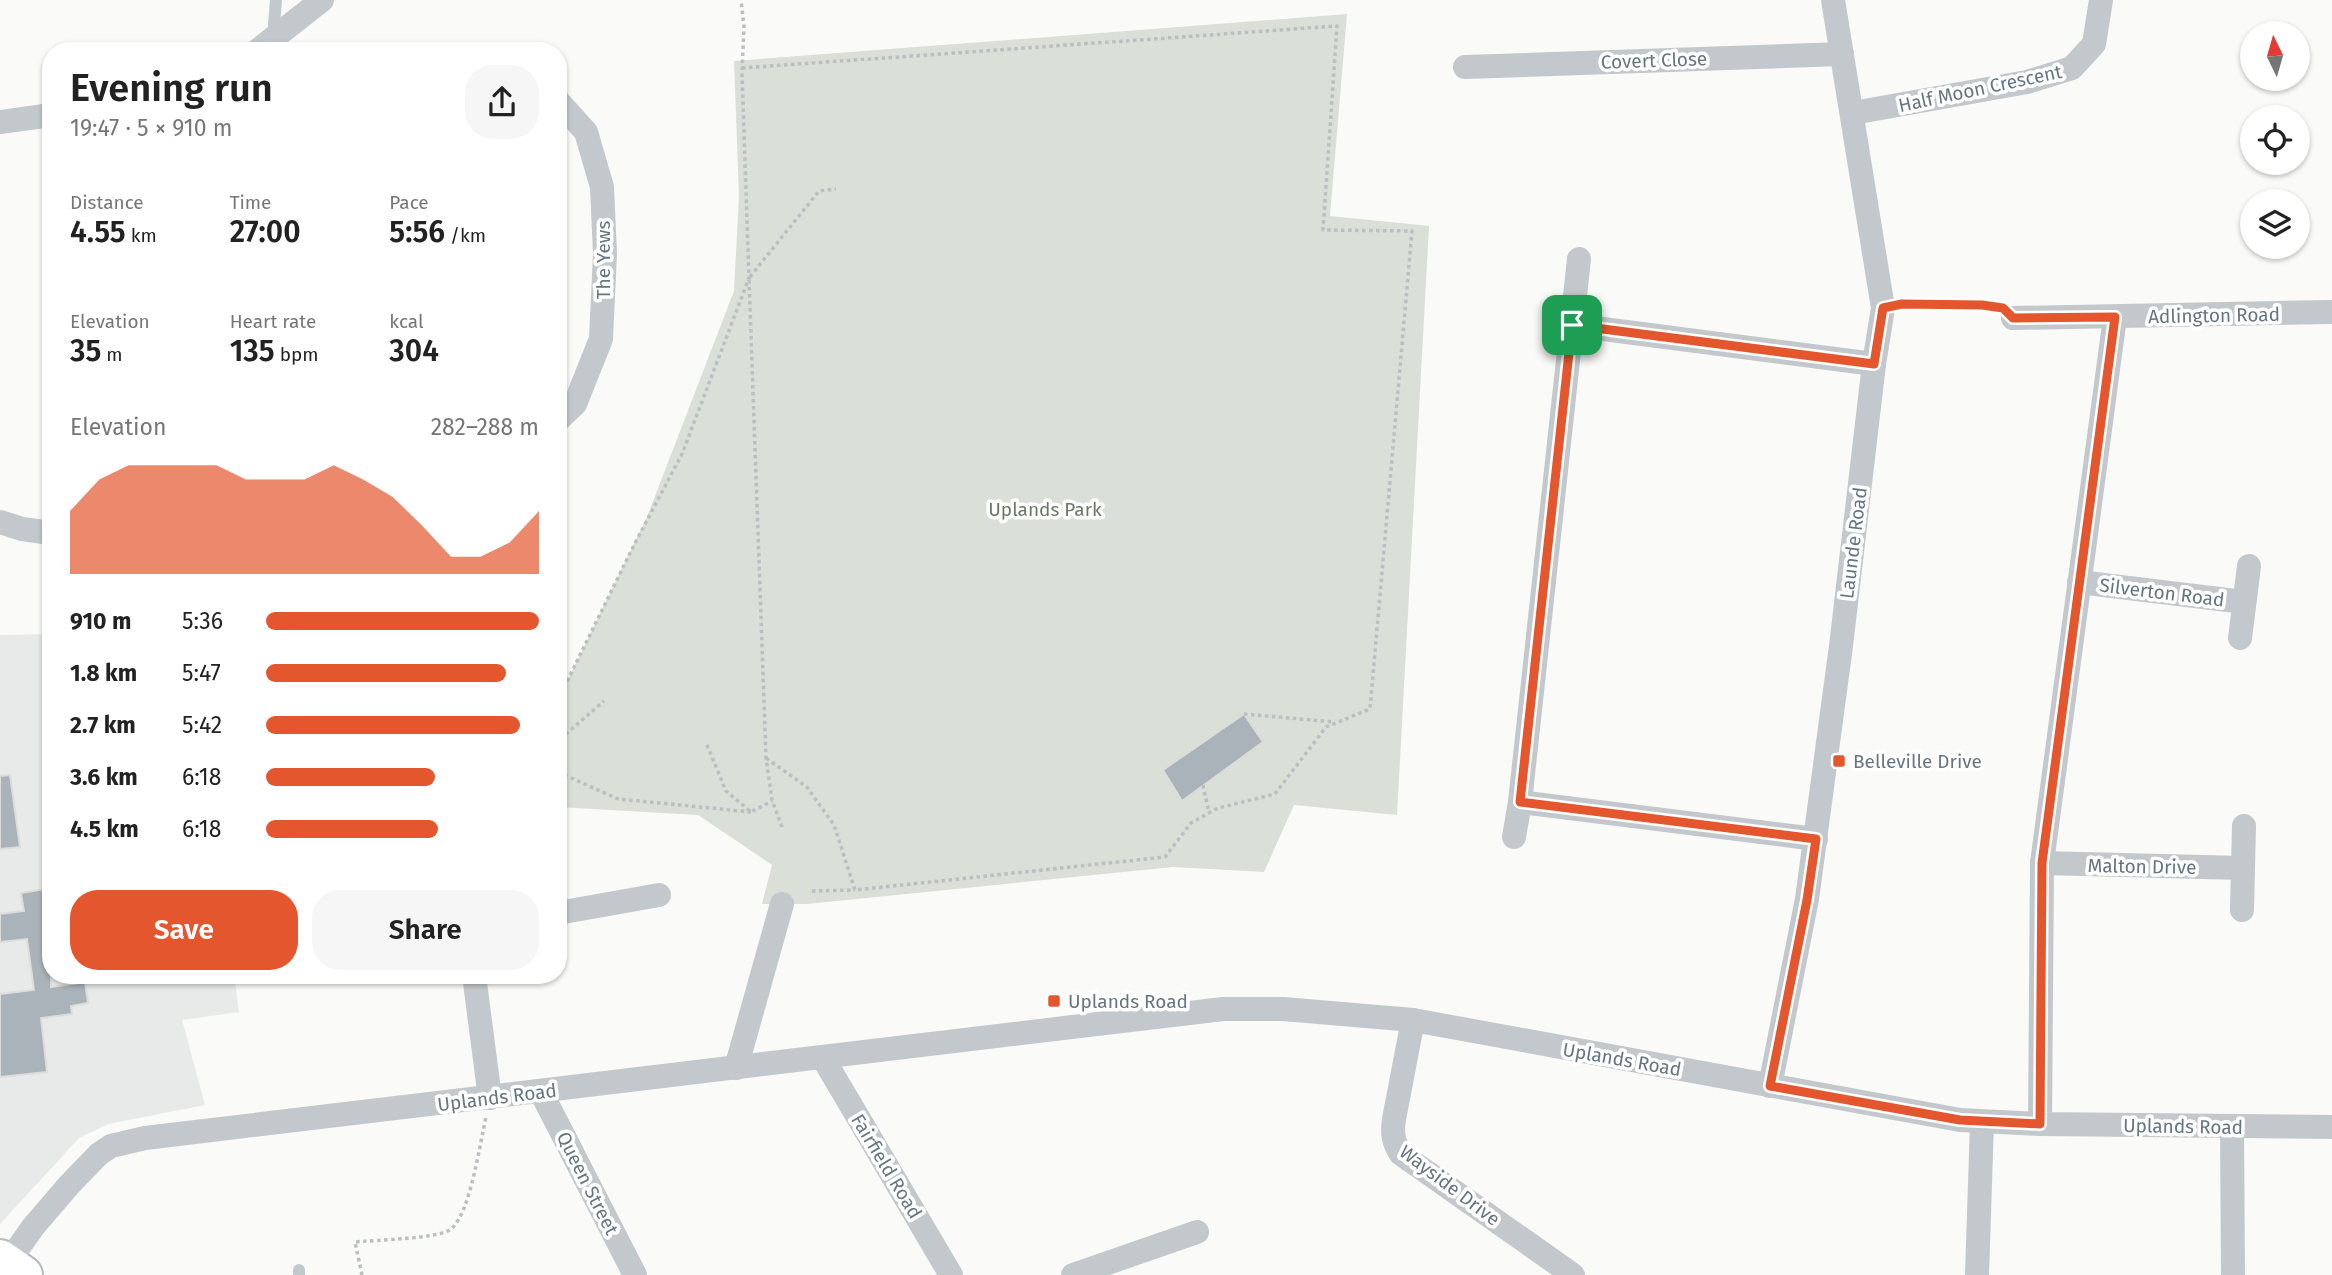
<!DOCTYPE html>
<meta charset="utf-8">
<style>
:root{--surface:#fff;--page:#f6f6f6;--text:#222;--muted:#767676;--accent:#e4572e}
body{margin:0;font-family:"Fira Sans",sans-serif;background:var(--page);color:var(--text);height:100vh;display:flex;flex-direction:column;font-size:26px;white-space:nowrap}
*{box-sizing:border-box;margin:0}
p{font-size:23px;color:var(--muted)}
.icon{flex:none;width:38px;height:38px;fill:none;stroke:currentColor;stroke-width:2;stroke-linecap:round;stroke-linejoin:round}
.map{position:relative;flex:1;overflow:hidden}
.details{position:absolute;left:42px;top:42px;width:525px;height:942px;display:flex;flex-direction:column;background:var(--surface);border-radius:28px;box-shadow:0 2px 5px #0004}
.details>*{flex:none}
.needle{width:46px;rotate:355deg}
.buttons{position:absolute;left:2240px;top:21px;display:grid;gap:14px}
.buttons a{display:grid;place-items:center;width:70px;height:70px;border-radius:50%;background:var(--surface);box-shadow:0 2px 5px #0004;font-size:35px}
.pin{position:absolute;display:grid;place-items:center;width:60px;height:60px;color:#fff;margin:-30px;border-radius:14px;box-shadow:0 4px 10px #0006}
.round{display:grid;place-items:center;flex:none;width:74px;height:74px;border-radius:28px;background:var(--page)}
.overview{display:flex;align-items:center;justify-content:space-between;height:119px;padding:0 28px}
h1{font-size:38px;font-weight:600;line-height:52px}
.stats{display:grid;grid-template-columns:repeat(3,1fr);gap:10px;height:119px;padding:7px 28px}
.stats div{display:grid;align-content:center}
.stats b{font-size:30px;font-weight:600}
.stats small{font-size:19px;font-weight:400}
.stats p{font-size:19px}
.chart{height:196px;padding:14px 28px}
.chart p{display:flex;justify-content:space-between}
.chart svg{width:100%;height:126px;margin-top:7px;fill:var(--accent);opacity:.7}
.button{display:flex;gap:14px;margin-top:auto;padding:14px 28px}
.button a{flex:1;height:80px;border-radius:28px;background:var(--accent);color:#fff;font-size:28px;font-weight:600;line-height:80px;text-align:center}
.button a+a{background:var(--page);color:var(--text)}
ul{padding:0 28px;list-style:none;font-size:23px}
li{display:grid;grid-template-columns:112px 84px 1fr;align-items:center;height:52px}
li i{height:18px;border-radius:9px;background:var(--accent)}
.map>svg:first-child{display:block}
</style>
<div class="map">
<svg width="2332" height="1275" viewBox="0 0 2332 1275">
<rect width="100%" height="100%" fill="#fafaf8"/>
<path fill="#e8e9e9" d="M 51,634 L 51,975 L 234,975 L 239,1012 L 182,1020 L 205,1105 L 108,1124 L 79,1138 L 0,1224 L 0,635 Z"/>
<path fill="#dadfd7" d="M 1347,14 L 1330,216 L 1429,226 L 1397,815 L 1294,805 L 1264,872 L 1173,867 L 807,904 L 762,904 L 772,865 L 698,815 L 558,807 L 558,700 L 647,517 L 734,291 L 739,196 L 734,61 Z"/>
<g fill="#aab3b9" stroke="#dcdcda" stroke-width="2">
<path d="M 1244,714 L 1263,742 L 1182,801 L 1163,770 Z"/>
<path d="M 10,775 L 20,847 L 0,849 L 0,776 Z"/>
<path d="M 45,889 L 51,931 L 51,987 L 85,982 L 88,1003 L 71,1006 L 72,1014 L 41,1018 L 47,1072 L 0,1077 L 0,994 L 34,990 L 27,939 L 0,942 L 0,914 L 24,911 L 21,893 Z"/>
</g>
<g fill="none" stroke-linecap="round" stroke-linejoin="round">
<g stroke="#b4b9bd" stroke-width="42">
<path id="trunk" d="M 0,1259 L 23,1275"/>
</g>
<g stroke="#bbbfc2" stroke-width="3.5" stroke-dasharray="3.5 3.5" stroke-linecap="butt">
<path d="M 742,68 L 1337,26 L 1323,230 L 1412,231 L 1370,709 L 1326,727 L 1275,794 L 1218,808 L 1191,823 L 1165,857 L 855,890 L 834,825 L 807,787 L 766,758"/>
<path d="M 1904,304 L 1994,307"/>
<path d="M 558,700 L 632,549 L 682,454 L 749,278 L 742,73 L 744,27 L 741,0"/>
<path d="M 1244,714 L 1335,722"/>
<path d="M 707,745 L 726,791 L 751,812 L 772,801"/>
<path d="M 558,746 L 566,734 L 604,701"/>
<path d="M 558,772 L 618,799 L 751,812"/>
<path d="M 1203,785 L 1209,813"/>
<path d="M 782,827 L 772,800 L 766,758 L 749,278 L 819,191 L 836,189"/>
<path d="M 812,891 L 855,890"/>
<path d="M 362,1275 L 355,1242 C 375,1240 438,1239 451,1229 C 470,1214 480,1143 486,1117"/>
</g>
<g stroke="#c3c8cc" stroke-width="12">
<path d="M 273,37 L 276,0"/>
<path d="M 299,1270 L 299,1275"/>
</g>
<g stroke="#c3c8cc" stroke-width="24">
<path d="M 257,51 L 322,0"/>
<path d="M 1465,67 L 1842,54"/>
<path d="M 558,101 L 586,132 L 602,187 L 605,254 L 601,339 L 575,404 L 558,420"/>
<path d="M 1853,113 L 2027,82 L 2072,68 L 2094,44 L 2101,0"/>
<path d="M 0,122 L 51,115"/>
<path d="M 2013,318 L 2332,312"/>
<path d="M 1572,325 L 1874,364"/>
<path d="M 0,522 L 22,529 L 51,533"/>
<path d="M 2079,582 L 2244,602"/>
<path d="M 2240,638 L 2249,566"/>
<path d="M 1520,802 L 1816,839"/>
<path d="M 1514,837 L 1520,802 L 1579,259"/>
<path d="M 2042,863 L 2243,868"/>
<path d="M 2242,910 L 2244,826"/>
<path d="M 558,913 L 659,895"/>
<path d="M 474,975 L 490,1098"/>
<path d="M 1413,1020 L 1394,1119 C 1392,1133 1393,1142 1401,1154 L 1573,1275"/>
<path d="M 823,1058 L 951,1275"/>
<path d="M 736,1068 L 782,904"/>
<path d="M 1770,1086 L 1807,899 L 1841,646 L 1874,364 L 1883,308 L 1833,0"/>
<path d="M 541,1092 L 635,1275"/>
<path d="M 2040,1124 L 2042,863 L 2115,317"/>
<path d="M 2232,1126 L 2233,1275"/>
<path d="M 7,1264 L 33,1227 L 69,1185 L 99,1154 L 111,1146 L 145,1138 L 1223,1009 L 1283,1009 L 1413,1020 L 1960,1120 L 2040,1124 L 2332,1127"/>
<path d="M 1073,1275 L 1197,1232"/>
<path d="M 1977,1275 L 1982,1122"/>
</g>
<use href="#trunk" stroke="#fff" stroke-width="38"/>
</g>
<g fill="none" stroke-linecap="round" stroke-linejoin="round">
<g stroke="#fff" stroke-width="14">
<path id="route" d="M 1902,304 L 1982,305 L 2003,308 L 2013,318 L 2115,317 L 2042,863 L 2040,1124 L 1960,1120 L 1770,1086 L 1807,900 L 1816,839 L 1520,802 L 1572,325 L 1874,364 L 1883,308 Z"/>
</g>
<use href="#route" stroke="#e4572e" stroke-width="9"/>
</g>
<g fill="#e4572e" stroke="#fff" stroke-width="2.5">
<rect x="1832" y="754" width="14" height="14" rx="3.5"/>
<rect x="1047" y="994" width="14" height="14" rx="3.5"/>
</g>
<g text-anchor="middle" stroke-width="7" stroke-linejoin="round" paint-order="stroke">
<g font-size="19" fill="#657683" stroke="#fff">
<text transform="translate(1654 60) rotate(-2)" y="7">Covert Close</text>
<text transform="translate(1980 88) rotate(-12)" y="7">Half Moon Crescent</text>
<text transform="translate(603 260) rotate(-90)" y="7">The Yews</text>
<text transform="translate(2214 315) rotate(-1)" y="7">Adlington Road</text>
<text transform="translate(1853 543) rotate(-83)" y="7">Launde Road</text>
<text transform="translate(2162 592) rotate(7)" y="7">Silverton Road</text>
<text transform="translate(2142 866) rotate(1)" y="7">Malton Drive</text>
<text transform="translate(1622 1059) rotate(10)" y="7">Uplands Road</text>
<text transform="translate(497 1097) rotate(-7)" y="7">Uplands Road</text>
<text transform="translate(2183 1126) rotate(1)" y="7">Uplands Road</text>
<text transform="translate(887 1166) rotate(59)" y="7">Fairfield Road</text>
<text transform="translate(588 1183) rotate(63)" y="7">Queen Street</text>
<text transform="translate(1450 1185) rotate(37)" y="7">Wayside Drive</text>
</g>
<g font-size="19" fill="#687a64" stroke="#fff">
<text x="1045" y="516">Uplands Park</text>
</g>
<g font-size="19" fill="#657683" stroke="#fff" text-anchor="start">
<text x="1853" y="768">Belleville Drive</text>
<text x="1068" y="1008">Uplands Road</text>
</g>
</g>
</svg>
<div class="buttons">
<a><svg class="needle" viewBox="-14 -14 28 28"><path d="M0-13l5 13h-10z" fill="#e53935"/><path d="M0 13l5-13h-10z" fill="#767676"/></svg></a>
<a><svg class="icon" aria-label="locate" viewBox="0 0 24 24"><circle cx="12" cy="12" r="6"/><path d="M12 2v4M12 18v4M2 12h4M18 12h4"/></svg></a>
<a><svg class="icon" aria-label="layers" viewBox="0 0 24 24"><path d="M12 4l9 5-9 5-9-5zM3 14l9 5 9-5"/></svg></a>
</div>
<div class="pin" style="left:1572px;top:325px;background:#1e9e55"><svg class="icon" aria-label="arrive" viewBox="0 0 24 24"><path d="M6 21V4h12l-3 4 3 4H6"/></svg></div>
<section class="details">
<div class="overview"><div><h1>Evening run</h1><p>19:47 · 5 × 910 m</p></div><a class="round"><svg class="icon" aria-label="share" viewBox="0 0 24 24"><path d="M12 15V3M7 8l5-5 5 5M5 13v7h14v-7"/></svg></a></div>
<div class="stats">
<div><p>Distance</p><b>4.55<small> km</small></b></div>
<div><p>Time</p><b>27:00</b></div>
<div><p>Pace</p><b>5:56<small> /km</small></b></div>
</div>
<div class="stats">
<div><p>Elevation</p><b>35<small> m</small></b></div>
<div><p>Heart rate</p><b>135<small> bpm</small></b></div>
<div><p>kcal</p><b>304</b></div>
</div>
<div class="chart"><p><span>Elevation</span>282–288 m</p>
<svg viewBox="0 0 160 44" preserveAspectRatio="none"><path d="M0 44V22L10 11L20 6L30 6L40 6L50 6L60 11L70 11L80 11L90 6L100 11L110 17L120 27L130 38L140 38L150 33L160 22V44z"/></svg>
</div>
<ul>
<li><b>910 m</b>5:36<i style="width:100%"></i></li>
<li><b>1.8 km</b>5:47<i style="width:88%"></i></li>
<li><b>2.7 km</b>5:42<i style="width:93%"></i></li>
<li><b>3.6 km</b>6:18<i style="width:62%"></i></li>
<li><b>4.5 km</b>6:18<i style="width:63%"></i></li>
</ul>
<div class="button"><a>Save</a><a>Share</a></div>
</section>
</div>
